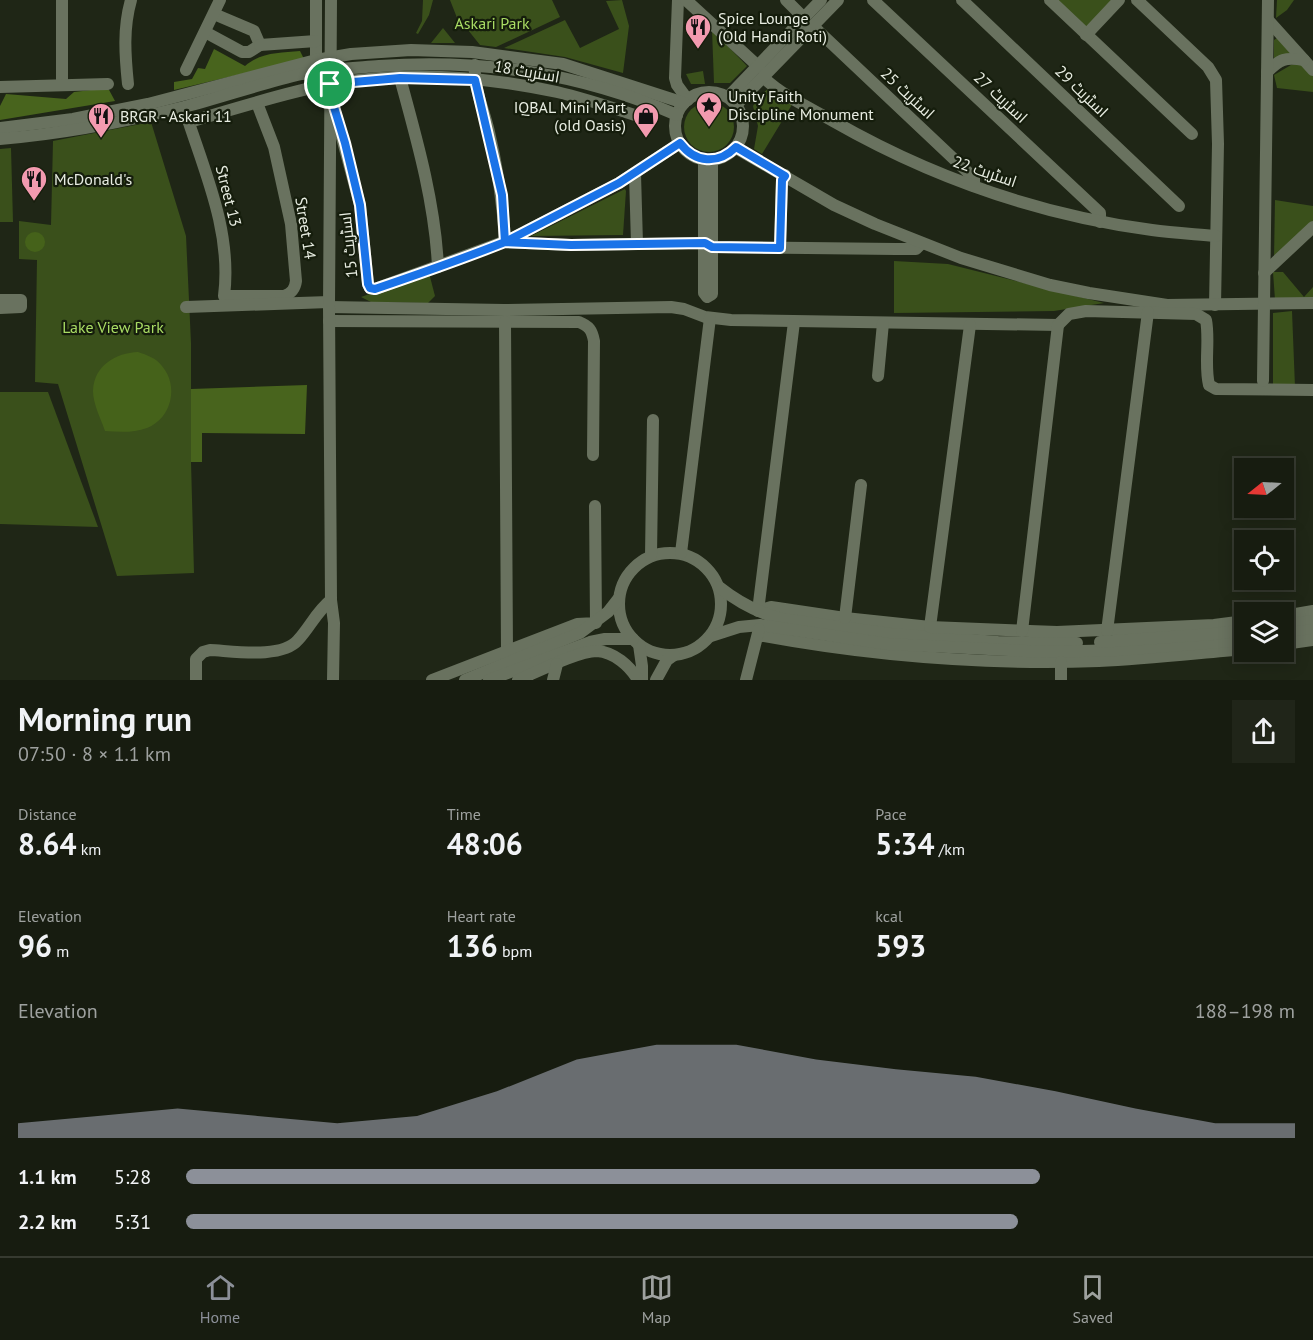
<!DOCTYPE html>
<meta charset="utf-8">
<style>
:root{--surface:#171c10;--page:#202519;--text:#f1f3f6;--muted:#9ea19f;--line:#363a30;--accent:#8c9099}
body{margin:0;font-family:"PT Sans",Cairo,sans-serif;background:var(--page);color:var(--text);height:100vh;display:flex;flex-direction:column;font-size:22px;white-space:nowrap}
*{box-sizing:border-box;margin:0}
p{font-size:20px;color:var(--muted)}
.icon{flex:none;width:33px;height:33px;fill:none;stroke:currentColor;stroke-width:2;stroke-linecap:round;stroke-linejoin:round}
.map{position:relative;height:680px;overflow:hidden}
.side{display:flex;flex-direction:column;background:var(--surface);flex:1}
.side>*{flex:none}
.needle{width:39px;rotate:252deg}
.fabs{position:absolute;left:1234px;top:458px;display:grid;gap:12px}
.fabs a{display:grid;place-items:center;width:60px;height:60px;border-radius:0px;background:var(--surface);box-shadow:0 3px 15px #0003,0 0 0 2px var(--line);font-size:30px}
.pin{position:absolute;display:grid;place-items:center;width:51px;height:51px;color:#fff;margin:-26px;border:3px solid #fff;border-radius:50%;box-shadow:0 2px 6px #0007}
.round{display:grid;place-items:center;flex:none;width:63px;height:63px;border-radius:0px;background:var(--page)}
.summary{display:flex;align-items:center;justify-content:space-between;height:102px;padding:0 18px}
h1{font-size:33px;font-weight:600;line-height:45px}
.stats{display:grid;grid-template-columns:repeat(3,1fr);gap:9px;height:102px;padding:6px 18px}
.stats div{display:grid;align-content:center}
.stats b{font-size:30px;font-weight:600}
.stats small{font-size:16px;font-weight:400}
.stats p{font-size:16px}
.chart{height:168px;padding:12px 18px}
.chart p{display:flex;justify-content:space-between}
.chart svg{width:100%;height:108px;margin-top:6px;fill:var(--accent);opacity:.7}
ul{padding:0 18px;list-style:none;font-size:20px}
li{display:grid;grid-template-columns:96px 72px 1fr;align-items:center;height:45px}
li i{height:15px;border-radius:8px;background:var(--accent)}
.dock{display:flex;justify-content:space-around;align-items:center;height:84px;border-top:2px solid var(--line);background:var(--surface);font-size:16px;color:var(--muted)}
.dock a{display:grid;justify-items:center;gap:3px}
.dock .selected{color:var(--accent)}
.map>svg:first-child{display:block}
</style>
<div class="map">
<svg width="1313" height="680" viewBox="0 0 1313 680">
<rect width="100%" height="100%" fill="#1f2616"/>
<g fill="#3a501b">
<path d="M 423,0 L 433,0 L 429,15 L 418,34 L 416,33 L 422,21 Z"/>
<path d="M 450,0 L 552,0 L 560,17 L 496,47 L 480,45 L 468,30 L 461,28 Z"/>
<path d="M 622,0 L 629,26 L 623,73 L 565,57 L 504,48 L 565,20 L 580,48 L 619,29 L 606,1 Z"/>
<path d="M 1057,0 L 1113,0 L 1086,28 Z"/>
<path d="M 1277,0 L 1294,0 L 1287,10 L 1276,18 Z"/>
<path d="M 443,28 L 455,43 L 431,43 Z"/>
<path d="M 712,30 L 747,66 L 730,83 L 714,83 Z"/>
<path d="M 1277,38 L 1292,55 L 1274,61 L 1274,40 Z"/>
<path d="M 1300,64 L 1313,76 L 1313,92 L 1277,88 L 1274,75 L 1291,65 Z"/>
<path d="M 703,71 L 705,84 L 691,84 L 686,74 Z"/>
<path d="M 768,89 L 793,103 L 762,154 L 754,149 L 758,126 L 753,106 L 759,96 Z"/>
<circle cx="709" cy="127" r="25"/>
<path d="M 151,122 L 186,236 L 191,343 L 191,462 L 194,573 L 117,576 L 58,384 L 35,382 L 37,260 L 19,259 L 19,221 L 51,225 L 53,141 Z"/>
<path d="M 11,148 L 13,222 L 0,222 L 0,149 Z"/>
<path d="M 625,189 L 626,191 L 623,235 L 531,236 Z"/>
<path d="M 1275,200 L 1313,206 L 1313,222 L 1274,259 Z"/>
<path d="M 894,261 L 948,264 L 1104,303 L 1054,311 L 894,313 Z"/>
<path d="M 1273,272 L 1283,272 L 1304,297 L 1313,287 L 1313,300 L 1275,300 Z"/>
<path d="M 429,273 L 435,296 L 428,303 L 371,302 L 361,297 Z"/>
<path d="M 1292,311 L 1295,387 L 1273,387 L 1273,313 Z"/>
<path d="M 0,392 L 48,392 L 98,527 L 0,524 Z"/>
</g>
<g fill="#48641d">
<path d="M 214,49 L 245,66 C 261,52 280,53 300,51 L 304,59 L 174,90 L 174,82 L 192,79 L 198,68 L 205,69 Z"/>
<path d="M 108,88 L 115,101 L 0,120 L 0,106 L 6,94 L 66,99 L 74,92 Z"/>
<path d="M 307,385 L 305,434 L 202,433 L 202,462 L 191,462 L 191,389 Z"/>
</g>
<g fill="#45621a">
<circle cx="35" cy="242" r="10"/>
<path d="M 138,352 C 147,355 156,358 162,366 C 179,386 172,418 147,428 C 134,433 119,432 105,431 C 101,419 93,404 93,391 C 94,365 116,353 138,352 Z"/>
</g>
<g fill="none" stroke-linecap="round" stroke-linejoin="round">
<g stroke="#69725f" stroke-width="12">
<path d="M 316,0 L 316,65"/>
<path d="M 678,0 L 675,78 L 677,85 L 688,100"/>
<path d="M 686,0 L 759,67"/>
<path d="M 786,0 L 804,18"/>
<path d="M 873,0 L 1100,213 L 1100,222"/>
<path d="M 962,0 L 1179,206"/>
<path d="M 1050,0 L 1192,134"/>
<path d="M 1137,0 L 1208,67 L 1216,80 L 1218,144 L 1215,305"/>
<path d="M 1268,20 L 1313,70"/>
<path d="M 813,26 L 974,178 L 974,186"/>
<path d="M 205,32 L 242,52 L 249,52 L 260,45 L 254,31 L 214,14"/>
<path d="M 1086,35 L 1119,0"/>
<path d="M 260,45 L 316,41"/>
<path d="M 475,65 C 473,87 484,110 489,132 C 498,170 503,204 505,242 L 571,245 L 705,243 L 712,247 L 896,249 L 916,249 L 921,244"/>
<path d="M 186,70 L 220,0"/>
<path d="M 1267,72 C 1280,59 1285,57 1304,60"/>
<path d="M 400,78 C 417,140 435,203 438,267"/>
<path d="M 764,78 C 783,96 810,108 833,121 C 931,177 1040,215 1152,230 C 1173,233 1195,234 1216,236"/>
<path d="M 128,84 C 125,55 123,28 131,0"/>
<path d="M 62,85 L 62,0"/>
<path d="M 0,87 L 108,84"/>
<circle cx="709" cy="126" r="34"/>
<path d="M 728,97 L 821,0"/>
<path d="M 333,104 L 360,205 L 368,284 L 370,288 L 375,289 L 509,240 L 619,183 L 680,143"/>
<path d="M 736,105 L 838,0"/>
<path d="M 187,117 C 206,175 232,234 224,296 L 284,296 C 292,293 295,289 296,281 L 291,224 L 274,147 L 257,103"/>
<path d="M 189,122 C 235,109 282,93 330,84 C 404,71 483,76 557,92 C 587,99 616,109 644,118"/>
<path d="M 0,128 L 73,119 L 148,104 L 316,60 L 351,54 L 411,50 L 472,52 L 563,64 L 684,103"/>
<path d="M 0,139 C 62,134 124,122 184,107 C 223,97 262,83 302,74 C 328,69 354,68 379,66 C 485,59 580,73 677,115"/>
<path d="M 736,148 L 834,205 L 875,224 L 961,258 L 1050,285 L 1089,293 L 1167,305 L 1313,303"/>
<path d="M 704,160 L 704,293 L 707,297 L 712,294 L 712,160"/>
<path d="M 635,174 L 637,244"/>
<path d="M 780,248 L 782,180 L 785,175"/>
<path d="M 1264,273 L 1313,227"/>
<path d="M 0,300 L 21,300 L 21,307 L 0,308"/>
<path d="M 186,307 L 329,302"/>
<path d="M 329,307 L 504,310 L 671,307 L 684,309 L 705,317 L 731,320 L 1058,325 L 1069,314 L 1086,311 L 1196,314 L 1206,320 C 1210,341 1204,364 1209,385 L 1216,389 L 1313,390"/>
<path d="M 329,321 L 579,322 C 589,326 592,330 594,341 L 593,455"/>
<path d="M 505,322 L 507,651"/>
<path d="M 794,322 L 758,611 L 771,607 L 845,618 L 930,627 L 970,325"/>
<path d="M 878,376 L 883,323"/>
<path d="M 1263,381 L 1268,0"/>
<circle cx="670" cy="604" r="51"/>
<path d="M 681,553 L 710,318"/>
<path d="M 651,556 L 653,420"/>
<path d="M 719,587 C 738,602 758,613 782,619 L 891,634 L 998,642 L 1077,643"/>
<path d="M 331,600 L 334,623 L 333,680"/>
<path d="M 1284,616 L 1313,611"/>
<path d="M 845,618 L 861,485"/>
<path d="M 1284,625 L 1313,621"/>
<path d="M 930,627 L 1057,632 L 1214,625 L 1245,621"/>
<path d="M 1022,631 L 1058,325"/>
<path d="M 1107,631 L 1148,312"/>
<path d="M 1284,634 L 1313,630"/>
<path d="M 758,635 C 870,656 985,665 1099,661 C 1148,659 1197,653 1245,649"/>
<path d="M 711,636 L 739,627 L 760,625 L 888,644 L 1046,652 L 1118,650 L 1245,640"/>
<path d="M 1100,642 L 1213,634 L 1245,630"/>
<path d="M 1284,644 L 1313,640"/>
<path d="M 639,645 L 642,666 L 642,680"/>
<path d="M 196,680 L 196,659 L 203,652 L 210,650 C 233,651 282,659 298,640 C 310,627 317,611 331,600 L 329,307 L 331,0"/>
<path d="M 432,680 L 577,624 L 596,623 L 595,506"/>
<path d="M 465,680 L 580,633 L 608,612 L 619,598"/>
<path d="M 489,680 L 590,642 L 605,639 L 633,639"/>
<path d="M 518,680 C 537,672 578,651 597,651 C 614,652 630,666 638,680"/>
<path d="M 553,680 L 557,664"/>
<path d="M 656,680 L 667,660 L 674,655"/>
<path d="M 746,680 L 759,629"/>
<path d="M 1061,680 L 1061,662"/>
</g>
</g>
<g fill="none" stroke-linecap="round" stroke-linejoin="round">
<g stroke="#fff" stroke-width="12">
<path id="route" d="M 330,84 L 330,94 L 345,143 L 360,205 L 368,284 L 370,288 L 375,289 C 419,274 462,259 505,242 L 509,240 L 619,183 L 680,143 C 695,163 718,165 736,147 L 785,176 L 782,180 L 780,248 L 712,247 L 705,243 L 571,245 L 505,242 L 502,195 L 475,80 L 400,78 L 330,84"/>
</g>
<use href="#route" stroke="#1a73e8" stroke-width="8"/>
</g>
<defs>
<g id="restaurant-pin" transform="scale(1.35)"><path d="M0 17L-7.5 6A9.5 9.5 0 1 1 7.5 6Z" fill="#f29aaf" stroke="#151d0c"/><path d="M-5-6h1v4h1v-4h1v4h1v-4h1v5L-1.5 .5V6h-2V.5L-5-1ZM5-6V6H3V1.5H1.5Q1.5-4 5-6Z" fill="#111"/></g>
<g id="sight-pin" transform="scale(1.35)"><path d="M0 17L-7.5 6A9.5 9.5 0 1 1 7.5 6Z" fill="#f29aaf" stroke="#151d0c"/><path d="M0-6L1.8-2.2L6-1.7L2.9 1.2L3.7 5.4L0 3.3L-3.7 5.4L-2.9 1.2L-6-1.7L-1.8-2.2Z" fill="#111"/></g>
<g id="shop-pin" transform="scale(1.35)"><path d="M0 17L-7.5 6A9.5 9.5 0 1 1 7.5 6Z" fill="#f29aaf" stroke="#151d0c"/><path d="M-5-2.5h2.3a2.7 3.5 0 0 1 5.4 0H5L5.5 6h-11ZM-1.5-2.5h3a1.5 2.3 0 0 0-3 0Z" fill="#111"/></g>
</defs>
<g fill-rule="evenodd">
<use href="#restaurant-pin" x="698" y="27"/>
<use href="#sight-pin" x="709" y="105"/>
<use href="#restaurant-pin" x="101" y="116"/>
<use href="#shop-pin" x="646" y="116"/>
<use href="#restaurant-pin" x="34" y="179"/>
</g>
<g text-anchor="middle" stroke-width="4.5" stroke-linejoin="round" paint-order="stroke">
<g font-size="16" fill="#e8ede2" stroke="#151d0c" text-anchor="start">
<text x="718" y="24">Spice Lounge<tspan x="718" dy="18">(Old Handi Roti)</tspan></text>
<text x="728" y="102">Unity Faith<tspan x="728" dy="18">Discipline Monument</tspan></text>
<text x="626" y="113" text-anchor="end">IQBAL Mini Mart<tspan x="626" dy="18">(old Oasis)</tspan></text>
<text x="120" y="122">BRGR - Askari 11</text>
<text x="54" y="185">McDonald's</text>
</g>
<g font-size="16" fill="#a9dc64" stroke="#151d0c">
<text x="492" y="29">Askari Park</text>
<text x="113" y="333">Lake View Park</text>
</g>
<g font-size="16" fill="#e8ede2" stroke="#151d0c">
<text transform="translate(527 71) rotate(10)" y="6">اسٹریٹ 18</text>
<text transform="translate(1082 91) rotate(44)" y="6">اسٹریٹ 29</text>
<text transform="translate(908 93) rotate(43)" y="6">اسٹریٹ 25</text>
<text transform="translate(1001 97) rotate(43)" y="6">اسٹریٹ 27</text>
<text transform="translate(985 171) rotate(19)" y="6">اسٹریٹ 22</text>
<text transform="translate(229 196) rotate(76)" y="6">Street 13</text>
<text transform="translate(306 228) rotate(81)" y="6">Street 14</text>
<text transform="translate(348 245) rotate(-96)" y="6">اسٹریٹ 15</text>
</g>
</g>
</svg>
<div class="fabs">
<a><svg class="needle" viewBox="-14 -14 28 28"><path d="M0-13l5 13h-10z" fill="#e53935"/><path d="M0 13l5-13h-10z" fill="#9ea19f"/></svg></a>
<a><svg class="icon" aria-label="locate" viewBox="0 0 24 24"><circle cx="12" cy="12" r="6"/><path d="M12 2v4M12 18v4M2 12h4M18 12h4"/></svg></a>
<a><svg class="icon" aria-label="layers" viewBox="0 0 24 24"><path d="M12 4l9 5-9 5-9-5zM3 14l9 5 9-5"/></svg></a>
</div>
<div class="pin" style="left:330px;top:84px;background:#1e9e55"><svg class="icon" aria-label="arrive" viewBox="0 0 24 24"><path d="M6 21V4h12l-3 4 3 4H6"/></svg></div>
</div>
<section class="side">
<div class="summary"><div><h1>Morning run</h1><p>07:50 · 8 × 1.1 km</p></div><a class="round"><svg class="icon" aria-label="share" viewBox="0 0 24 24"><path d="M12 15V3M7 8l5-5 5 5M5 13v7h14v-7"/></svg></a></div>
<div class="stats">
<div><p>Distance</p><b>8.64<small> km</small></b></div>
<div><p>Time</p><b>48:06</b></div>
<div><p>Pace</p><b>5:34<small> /km</small></b></div>
</div>
<div class="stats">
<div><p>Elevation</p><b>96<small> m</small></b></div>
<div><p>Heart rate</p><b>136<small> bpm</small></b></div>
<div><p>kcal</p><b>593</b></div>
</div>
<div class="chart"><p><span>Elevation</span>188–198 m</p>
<svg viewBox="0 0 160 44" preserveAspectRatio="none"><path d="M0 44V38L10 35L20 32L30 35L40 38L50 35L60 25L70 12L80 6L90 6L100 12L110 16L120 19L130 25L140 32L150 38L160 38V44z"/></svg>
</div>
<ul>
<li><b>1.1 km</b>5:28<i style="width:77%"></i></li>
<li><b>2.2 km</b>5:31<i style="width:75%"></i></li>
</ul>
</section>
<nav class="dock">
<a class="selected"><svg class="icon" aria-label="home" viewBox="0 0 24 24"><path d="M3 11l9-7 9 7M6 9v11h12V9"/></svg>Home</a>
<a><svg class="icon" aria-label="map" viewBox="0 0 24 24"><path d="M3 6l6-2 6 2 6-2v14l-6 2-6-2-6 2zM9 4v14M15 6v14"/></svg>Map</a>
<a><svg class="icon" aria-label="saved" viewBox="0 0 24 24"><path d="M7 4h10v16l-5-4-5 4z"/></svg>Saved</a>
</nav>
